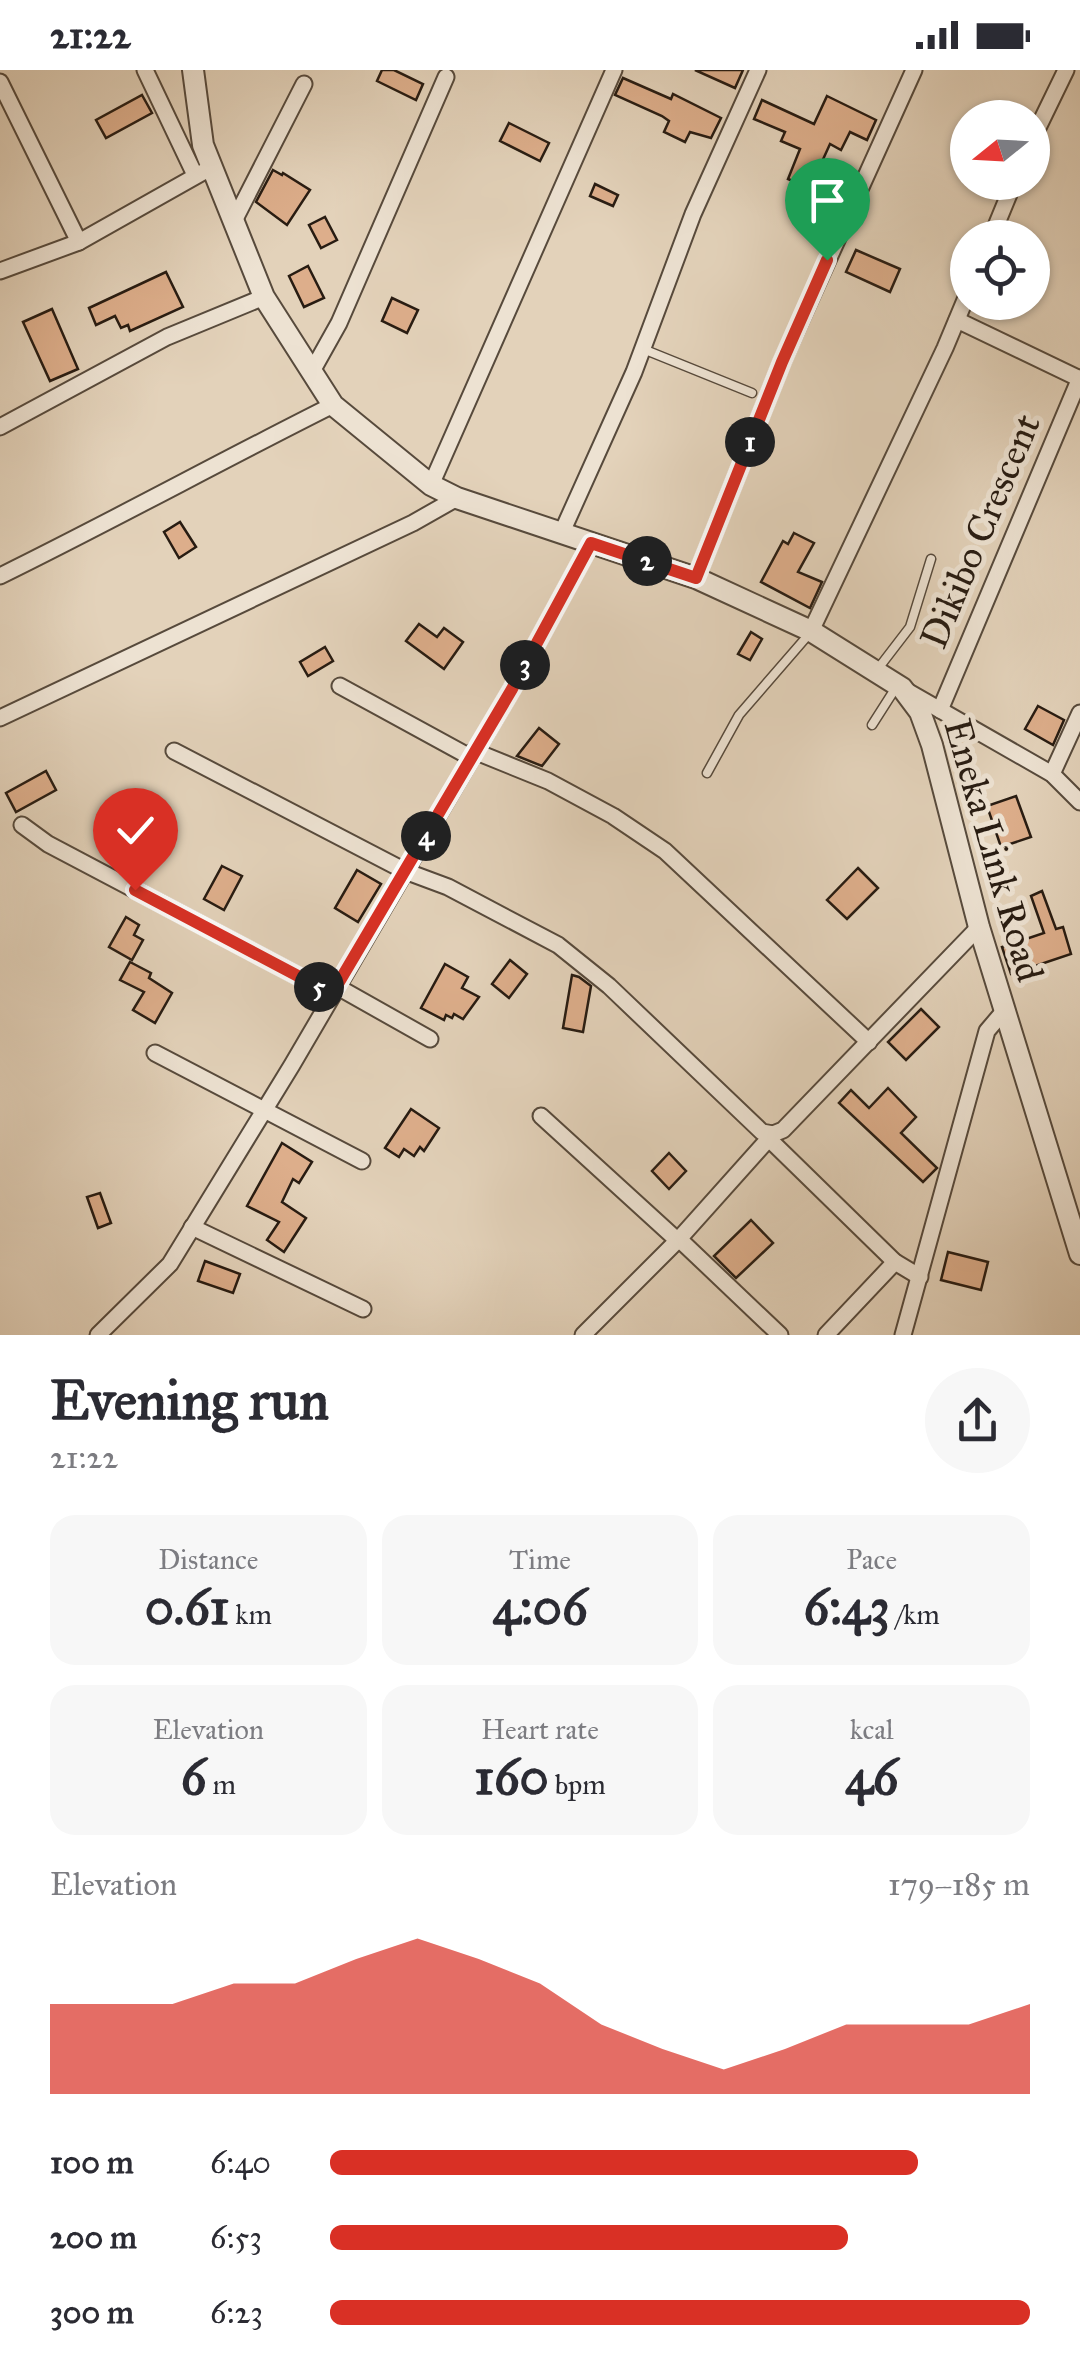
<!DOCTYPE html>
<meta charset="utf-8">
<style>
:root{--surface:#fff;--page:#f7f7f7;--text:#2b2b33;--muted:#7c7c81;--accent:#d93025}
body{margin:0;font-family:"IM FELL Great Primer",serif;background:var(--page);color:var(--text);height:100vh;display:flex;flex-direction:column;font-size:38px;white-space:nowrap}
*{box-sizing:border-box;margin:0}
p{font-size:32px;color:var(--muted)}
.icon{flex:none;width:55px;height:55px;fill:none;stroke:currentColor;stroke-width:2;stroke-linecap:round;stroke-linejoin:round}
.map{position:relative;height:1265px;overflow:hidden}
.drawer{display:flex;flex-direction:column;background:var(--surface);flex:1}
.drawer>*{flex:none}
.needle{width:65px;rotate:252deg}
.controls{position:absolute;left:950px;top:30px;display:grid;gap:20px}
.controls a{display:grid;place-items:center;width:100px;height:100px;border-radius:50%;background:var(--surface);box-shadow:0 2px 8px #0004;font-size:50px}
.pin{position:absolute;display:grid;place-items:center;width:85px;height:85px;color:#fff;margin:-102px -42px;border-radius:50% 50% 50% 0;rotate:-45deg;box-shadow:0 0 10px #0007}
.pin .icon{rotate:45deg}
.km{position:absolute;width:50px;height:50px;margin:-25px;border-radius:50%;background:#222;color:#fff;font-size:28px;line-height:50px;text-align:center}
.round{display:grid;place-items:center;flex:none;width:105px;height:105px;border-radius:52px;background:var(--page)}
.summary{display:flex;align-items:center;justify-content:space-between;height:170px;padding:0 50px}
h1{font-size:55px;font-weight:700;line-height:75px}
.metrics{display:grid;grid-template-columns:repeat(3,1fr);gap:15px;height:170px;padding:10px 50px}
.metrics div{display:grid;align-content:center;border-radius:25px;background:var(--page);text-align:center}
.metrics b{font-size:50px;font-weight:700}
.metrics small{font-size:28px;font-weight:400}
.metrics p{font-size:28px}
.chart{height:280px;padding:20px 50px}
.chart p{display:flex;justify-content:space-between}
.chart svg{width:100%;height:180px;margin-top:10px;fill:var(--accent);opacity:.7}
ul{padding:0 50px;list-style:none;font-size:32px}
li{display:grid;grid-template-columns:160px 120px 1fr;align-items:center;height:75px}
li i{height:25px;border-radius:12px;background:var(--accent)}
.status{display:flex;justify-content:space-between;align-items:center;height:70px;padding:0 50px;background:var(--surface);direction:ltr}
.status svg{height:28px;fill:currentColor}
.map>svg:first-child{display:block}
</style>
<div class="status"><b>21:22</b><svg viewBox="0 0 49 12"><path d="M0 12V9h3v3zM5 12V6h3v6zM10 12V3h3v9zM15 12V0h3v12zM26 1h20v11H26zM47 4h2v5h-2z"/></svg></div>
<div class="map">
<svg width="1080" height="1265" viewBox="0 0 1080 1265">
<rect width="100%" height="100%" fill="#e3d2ba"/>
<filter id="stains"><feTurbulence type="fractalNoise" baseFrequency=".002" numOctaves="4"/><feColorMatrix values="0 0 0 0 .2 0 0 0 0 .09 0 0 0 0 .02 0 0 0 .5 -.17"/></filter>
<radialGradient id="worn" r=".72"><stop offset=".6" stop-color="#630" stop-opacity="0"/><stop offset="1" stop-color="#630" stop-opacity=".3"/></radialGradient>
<g fill="#ddae8b" stroke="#281c12" stroke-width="2.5">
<path d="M 382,0 L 394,0 L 423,14 L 416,30 L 377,11 Z"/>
<path d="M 695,0 L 743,0 L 735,18 Z"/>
<path d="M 623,8 L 671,29 L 673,24 L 721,48 L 711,68 L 690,62 L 685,72 L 664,62 L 669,51 L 662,46 L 615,25 Z"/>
<path d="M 142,25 L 152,43 L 106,68 L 96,50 Z"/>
<path d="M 827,26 L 876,50 L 867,70 L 850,62 L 841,80 L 830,74 L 820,96 L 850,108 L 840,131 L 788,109 L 800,79 L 781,71 L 785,62 L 754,49 L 762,30 L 814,54 Z"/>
<path d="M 509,53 L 549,73 L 540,91 L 500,71 Z"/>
<path d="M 273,100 L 282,105 L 283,103 L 310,120 L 287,155 L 256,132 Z"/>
<path d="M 595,114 L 618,125 L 613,136 L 590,126 Z"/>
<path d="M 325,147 L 337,170 L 321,178 L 309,155 Z"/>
<path d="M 856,180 L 900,199 L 890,222 L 846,202 Z"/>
<path d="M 308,196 L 324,228 L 304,237 L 289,206 Z"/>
<path d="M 166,202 L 183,237 L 130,261 L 128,255 L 121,258 L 115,246 L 96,255 L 89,238 Z"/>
<path d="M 392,228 L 418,240 L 407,263 L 382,251 Z"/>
<path d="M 52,239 L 78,299 L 50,311 L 23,252 Z"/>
<path d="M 180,452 L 196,477 L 179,488 L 164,462 Z"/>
<path d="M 794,463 L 814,473 L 798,502 L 822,512 L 810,538 L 761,512 L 783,471 L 788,474 Z"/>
<path d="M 419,554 L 437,567 L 444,558 L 463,572 L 444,599 L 406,571 Z"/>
<path d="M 751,562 L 762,569 L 750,590 L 738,584 Z"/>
<path d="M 325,577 L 333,591 L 308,606 L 300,592 Z"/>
<path d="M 1038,636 L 1064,650 L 1053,675 L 1025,659 Z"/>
<path d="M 539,658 L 559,674 L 542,696 L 517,686 Z"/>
<path d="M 46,701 L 56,720 L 16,742 L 6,723 Z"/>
<path d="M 1016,726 L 1031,767 L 1001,777 L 987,736 Z"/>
<path d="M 222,796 L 242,806 L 224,840 L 204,829 Z"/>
<path d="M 858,798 L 878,818 L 847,849 L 827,830 Z"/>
<path d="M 357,800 L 381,814 L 358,852 L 335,838 Z"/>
<path d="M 1042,821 L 1056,859 L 1063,857 L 1071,884 L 1011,904 L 1002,877 L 1044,863 L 1031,826 Z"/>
<path d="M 126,847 L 139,855 L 134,865 L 143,870 L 132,890 L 109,877 Z"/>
<path d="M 510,890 L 527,904 L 509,928 L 492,914 Z"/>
<path d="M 130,892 L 151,903 L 149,908 L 172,923 L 155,953 L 133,940 L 144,922 L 120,910 Z"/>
<path d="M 445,894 L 468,907 L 462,918 L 479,927 L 463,949 L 454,944 L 452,948 L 446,945 L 444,950 L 421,938 Z"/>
<path d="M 572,905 L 579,907 L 591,916 L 583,962 L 563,958 Z"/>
<path d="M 921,939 L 939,957 L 906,990 L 888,972 Z"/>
<path d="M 888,1018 L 916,1047 L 901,1063 L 937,1098 L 923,1112 L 839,1033 L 851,1020 L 869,1038 Z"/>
<path d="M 411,1039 L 439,1058 L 424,1081 L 420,1077 L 414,1086 L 404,1079 L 399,1087 L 385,1078 Z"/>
<path d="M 282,1073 L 312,1092 L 299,1113 L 293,1109 L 282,1132 L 306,1148 L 284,1182 L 267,1170 L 279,1152 L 247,1136 Z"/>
<path d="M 669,1083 L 686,1101 L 669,1119 L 652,1101 Z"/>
<path d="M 100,1123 L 111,1153 L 98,1158 L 87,1127 Z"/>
<path d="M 751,1150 L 773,1173 L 736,1208 L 714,1186 Z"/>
<path d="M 948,1182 L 988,1192 L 981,1220 L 941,1210 Z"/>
<path d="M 205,1191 L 240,1204 L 233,1223 L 198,1211 Z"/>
</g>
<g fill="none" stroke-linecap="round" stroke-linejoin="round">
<g stroke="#574a3c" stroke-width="11">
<g id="service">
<path d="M 643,279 L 752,323"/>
<path d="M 877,600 L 910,557 L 931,489"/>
<path d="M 872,655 L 895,619"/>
<path d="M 707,703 L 739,645 L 810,563"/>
</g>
</g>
<g stroke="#574a3c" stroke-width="19">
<g id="minor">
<path d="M 145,0 L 195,105"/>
<path d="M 0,12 L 79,172"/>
<path d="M 1032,70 L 1066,0"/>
<path d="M 235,149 L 304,14"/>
<path d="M 991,168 L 1014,112"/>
<path d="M 0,201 L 79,172 L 212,97"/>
<path d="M 957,250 L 1080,309"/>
<path d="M 311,303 L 339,253 L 446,7"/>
<path d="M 0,357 L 167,267 L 264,227"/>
<path d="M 431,415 L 614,0"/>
<path d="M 562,462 L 634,302 L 693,144 L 758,0"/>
<path d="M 0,506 C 112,451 221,391 333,335"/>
<path d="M 696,508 L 782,292 L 914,0"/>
<path d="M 811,561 L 945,278 L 968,223"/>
<path d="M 340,616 L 470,687"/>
<path d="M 907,621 L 1052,704 L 1080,732"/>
<path d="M 940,640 L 1080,308"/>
<path d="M 0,648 L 413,453 L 457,428"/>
<path d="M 174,681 L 405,801 L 448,817 L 558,875 L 609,916 L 762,1062 L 773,1064 L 783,1060 L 979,857"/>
<path d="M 474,681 L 548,711 L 613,746 L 665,781 L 869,972"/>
<path d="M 1052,704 L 1080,643"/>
<path d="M 22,755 L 48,774 L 332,924"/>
<path d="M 336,916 L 430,969"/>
<path d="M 155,983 L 362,1091"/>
<path d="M 541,1046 L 677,1170"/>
<path d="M 769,1069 L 895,1192 L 920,1207"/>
<path d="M 192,1157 L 363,1239"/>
<path d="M 679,1169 L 780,1265"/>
<path d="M 98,1265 L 170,1194 L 292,995 L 512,619 L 591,473"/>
<path d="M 583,1265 L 679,1169 L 773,1064"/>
<path d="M 826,1265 L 895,1192"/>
<path d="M 903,1265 L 987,961 L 1004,941"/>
</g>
</g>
<g stroke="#574a3c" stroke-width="24">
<path id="tertiary" d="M 193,0 L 203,75 L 264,227 L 333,335 L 431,415 L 457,428 L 696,508 L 811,561 L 902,618 L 920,642 L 932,675 L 979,857 L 1080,1184"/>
</g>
<use href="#service" stroke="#ede2d2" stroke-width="8"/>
<use href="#minor" stroke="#ede2d2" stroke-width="15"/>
<use href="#tertiary" stroke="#ede2d2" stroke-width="20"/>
</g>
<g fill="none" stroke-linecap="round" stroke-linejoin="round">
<g stroke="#fff" stroke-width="20">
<path id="route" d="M 135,820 L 332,924 L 512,619 L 591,473 L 696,508 L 782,292 L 827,190"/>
</g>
<use href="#route" stroke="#d93025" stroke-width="12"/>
</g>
<g text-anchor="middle" stroke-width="10" stroke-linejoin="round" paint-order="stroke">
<g font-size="38" fill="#281c12" stroke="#ede2d2">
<text transform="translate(980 461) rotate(-67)" y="13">Dikibo Crescent</text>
<text transform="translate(994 780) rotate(74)" y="13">Eneka Link Road</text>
</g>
</g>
<rect width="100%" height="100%" filter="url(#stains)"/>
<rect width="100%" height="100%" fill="url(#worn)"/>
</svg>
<div class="controls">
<a><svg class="needle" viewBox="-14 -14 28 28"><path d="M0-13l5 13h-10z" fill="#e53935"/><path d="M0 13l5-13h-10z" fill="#7c7c81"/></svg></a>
<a><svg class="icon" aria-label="locate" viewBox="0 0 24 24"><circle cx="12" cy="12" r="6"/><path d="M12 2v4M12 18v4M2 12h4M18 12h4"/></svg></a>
</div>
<div class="pin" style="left:827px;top:190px;background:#1e9e55"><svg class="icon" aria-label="arrive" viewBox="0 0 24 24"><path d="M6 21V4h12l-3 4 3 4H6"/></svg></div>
<div class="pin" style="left:135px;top:820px;background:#d93025"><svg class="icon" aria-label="check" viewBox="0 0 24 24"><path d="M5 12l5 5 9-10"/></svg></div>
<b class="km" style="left:750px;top:372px">1</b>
<b class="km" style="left:647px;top:491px">2</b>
<b class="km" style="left:525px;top:595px">3</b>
<b class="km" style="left:426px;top:766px">4</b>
<b class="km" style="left:319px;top:917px">5</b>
</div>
<section class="drawer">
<div class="summary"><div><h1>Evening run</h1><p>21:22</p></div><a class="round"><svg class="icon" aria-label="share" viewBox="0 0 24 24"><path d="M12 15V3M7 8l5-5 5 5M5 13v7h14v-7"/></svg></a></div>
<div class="metrics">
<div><p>Distance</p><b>0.61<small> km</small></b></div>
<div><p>Time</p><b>4:06</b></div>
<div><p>Pace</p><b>6:43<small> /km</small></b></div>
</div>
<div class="metrics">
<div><p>Elevation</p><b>6<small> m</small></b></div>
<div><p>Heart rate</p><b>160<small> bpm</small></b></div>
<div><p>kcal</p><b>46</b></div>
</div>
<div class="chart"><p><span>Elevation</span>179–185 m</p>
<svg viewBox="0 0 160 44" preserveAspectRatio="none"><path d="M0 44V22L10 22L20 22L30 17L40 17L50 11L60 6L70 11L80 17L90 27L100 33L110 38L120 33L130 27L140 27L150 27L160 22V44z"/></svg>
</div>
<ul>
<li><b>100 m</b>6:40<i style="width:84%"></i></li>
<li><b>200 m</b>6:53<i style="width:74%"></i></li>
<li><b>300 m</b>6:23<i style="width:100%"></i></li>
</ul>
</section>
